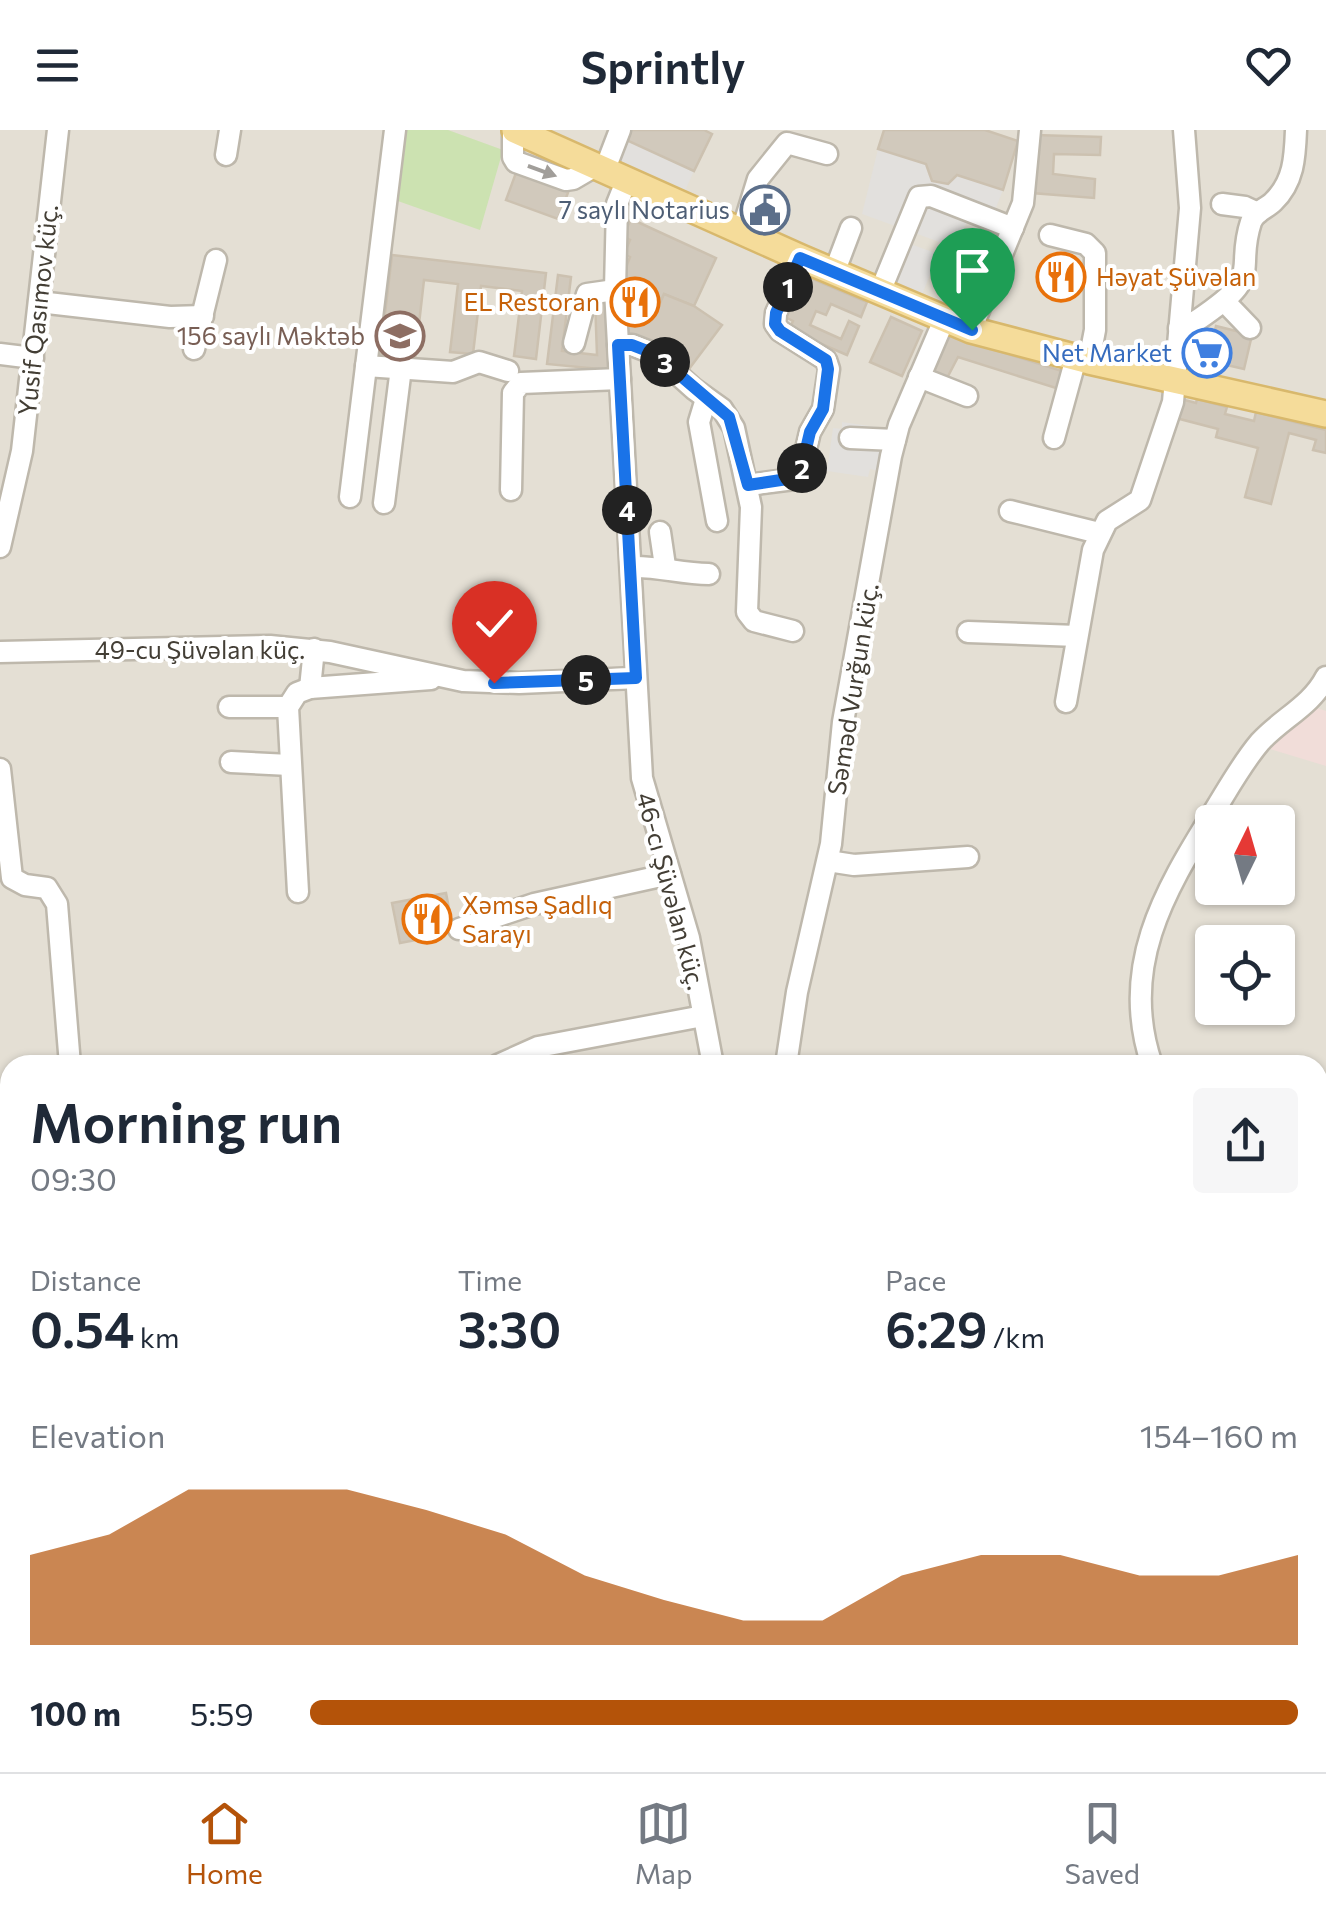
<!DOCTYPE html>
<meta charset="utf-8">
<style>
:root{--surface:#fff;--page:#f6f6f7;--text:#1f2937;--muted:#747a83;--line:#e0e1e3;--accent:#b45309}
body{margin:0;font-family:Commissioner,sans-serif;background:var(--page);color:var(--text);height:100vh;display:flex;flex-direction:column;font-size:38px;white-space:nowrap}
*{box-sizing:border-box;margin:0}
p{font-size:32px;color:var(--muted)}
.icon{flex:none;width:55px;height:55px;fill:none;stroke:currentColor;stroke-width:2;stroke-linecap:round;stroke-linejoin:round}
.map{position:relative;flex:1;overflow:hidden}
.details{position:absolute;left:0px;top:925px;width:1328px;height:718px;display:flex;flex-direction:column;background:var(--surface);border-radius:30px 30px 0 0;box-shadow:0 2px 8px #0004}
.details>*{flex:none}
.needle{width:65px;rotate:5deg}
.buttons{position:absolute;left:1195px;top:675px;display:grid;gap:20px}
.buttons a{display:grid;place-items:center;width:100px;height:100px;border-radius:10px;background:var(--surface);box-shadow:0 2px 8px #0004;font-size:50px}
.pin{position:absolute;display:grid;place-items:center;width:85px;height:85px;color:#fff;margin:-102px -42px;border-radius:50% 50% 50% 0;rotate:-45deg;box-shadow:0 0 10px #0007}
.pin .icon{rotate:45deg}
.km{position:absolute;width:50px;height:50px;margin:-25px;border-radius:50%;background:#222;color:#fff;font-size:28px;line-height:50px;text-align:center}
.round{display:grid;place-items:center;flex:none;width:105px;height:105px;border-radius:10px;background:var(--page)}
.overview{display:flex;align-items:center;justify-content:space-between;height:170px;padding:0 30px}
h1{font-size:55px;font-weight:600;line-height:75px}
.metrics{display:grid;grid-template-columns:repeat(3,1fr);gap:15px;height:170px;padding:10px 30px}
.metrics div{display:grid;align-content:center}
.metrics b{font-size:50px;font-weight:600}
.metrics small{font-size:28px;font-weight:400}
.metrics p{font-size:28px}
.chart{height:280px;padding:20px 30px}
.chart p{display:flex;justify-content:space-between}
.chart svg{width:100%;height:180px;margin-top:10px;fill:var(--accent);opacity:.7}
ul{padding:0 30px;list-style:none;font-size:32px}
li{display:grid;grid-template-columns:160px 120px 1fr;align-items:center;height:75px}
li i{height:25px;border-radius:12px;background:var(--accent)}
header{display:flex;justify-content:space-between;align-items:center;height:130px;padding:0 30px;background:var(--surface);font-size:45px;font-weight:600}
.dock{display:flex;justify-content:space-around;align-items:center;height:140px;border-top:2px solid var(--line);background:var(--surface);font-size:28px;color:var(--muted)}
.dock a{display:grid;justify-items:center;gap:5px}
.dock .selected{color:var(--accent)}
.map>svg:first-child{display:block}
</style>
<header><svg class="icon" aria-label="menu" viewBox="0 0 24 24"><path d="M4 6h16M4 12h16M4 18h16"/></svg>Sprintly<svg class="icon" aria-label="heart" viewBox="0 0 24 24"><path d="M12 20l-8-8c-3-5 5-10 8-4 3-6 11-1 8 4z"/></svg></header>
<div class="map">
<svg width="1326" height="1642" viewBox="0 0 1326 1642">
<rect width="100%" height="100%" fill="#f1ede5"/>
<path fill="#e4dfd4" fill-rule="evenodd" d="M 0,0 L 1326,0 L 1326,1642 L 0,1642 ZM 1212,692 L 1278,692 L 1278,758 L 1212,758 ZM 1212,812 L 1278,812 L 1278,878 L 1212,878 ZM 10,935 L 1318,935 L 1318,1632 L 10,1632 Z"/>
<path fill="#f1ddd9" d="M 1314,577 L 1326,581 L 1326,636 L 1267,618 Z"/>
<path fill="#cce2b1" d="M 404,0 L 448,0 L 503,20 L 480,100 L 395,70 Z"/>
<g fill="#e2e0dd">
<path d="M 629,11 L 694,41 L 684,63 L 618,33 Z"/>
<path d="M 878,19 L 926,34 L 928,45 L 939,53 L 948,53 L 957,45 L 1003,60 L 993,85 L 973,78 L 956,118 L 862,84 Z"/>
<path d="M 905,112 L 938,124 L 922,165 L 889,152 Z"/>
<path d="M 842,292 L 890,299 L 883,342 L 870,339 L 868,347 L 827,341 L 833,298 L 842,299 Z"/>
</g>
<g fill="#d1c9bc" stroke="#ccc1b0" stroke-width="2.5">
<path d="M 628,0 L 704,0 L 712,4 L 694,41 L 624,9 Z"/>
<path d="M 884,0 L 985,0 L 1018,11 L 1003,60 L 957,45 L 948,54 L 932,51 L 926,34 L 878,19 Z"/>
<path d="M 1035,5 L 1101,7 L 1100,25 L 1054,24 L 1053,44 L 1095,49 L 1094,68 L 1032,63 Z"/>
<path d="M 517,40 L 569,60 L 558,89 L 506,70 Z"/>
<path d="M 631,89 L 716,128 L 694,176 L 664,164 L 654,187 L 625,176 L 626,154 L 620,152 L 630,127 L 624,124 L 630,110 L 623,107 Z"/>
<path d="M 392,125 L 546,143 L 536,229 L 514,226 L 522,161 L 481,156 L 473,224 L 450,222 L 458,154 L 424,150 L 415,229 L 380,225 Z"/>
<path d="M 801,144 L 867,172 L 861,187 L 831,174 L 826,185 L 816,181 L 810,195 L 841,209 L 849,191 L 859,196 L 847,225 L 789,200 L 793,191 L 783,186 Z"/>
<path d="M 558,145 L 571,147 L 562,221 L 597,225 L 595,170 L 606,170 L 610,240 L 547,234 Z"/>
<path d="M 664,164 L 694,176 L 722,195 L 686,243 L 667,220 L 628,205 L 625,176 L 654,187 Z"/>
<path d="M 891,187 L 922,201 L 902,246 L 870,232 Z"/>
<path d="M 1216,196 L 1252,205 L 1244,239 L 1183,225 L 1188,207 L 1212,213 Z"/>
<path d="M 948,205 L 1065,242 L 1059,259 L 958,227 L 946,250 L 928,244 Z"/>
<path d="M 1181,269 L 1196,273 L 1197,269 L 1227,277 L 1225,284 L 1254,291 L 1256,282 L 1326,300 L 1326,323 L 1313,320 L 1316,310 L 1289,303 L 1271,374 L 1245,367 L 1258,318 L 1216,307 L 1218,299 L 1176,288 Z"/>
<path d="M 446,763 L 452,794 L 419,801 L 421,809 L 400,813 L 392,773 Z"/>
</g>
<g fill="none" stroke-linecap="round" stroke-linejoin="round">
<g stroke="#beb8ac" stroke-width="25">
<g id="minor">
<path d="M 513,0 L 513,27 L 516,32 L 566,50 L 573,49 L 597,35"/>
<path d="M 226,25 L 230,0"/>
<path d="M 605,39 L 620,0"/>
<path d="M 627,49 L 617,74 L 615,160 L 642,648 L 689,808 L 713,935"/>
<path d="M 1222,74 L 1245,77 L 1258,83"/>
<path d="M 742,101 L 758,49 L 787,13 L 827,24"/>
<path d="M 1050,105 L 1086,114 L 1095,123 L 1095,200 L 1089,231"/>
<path d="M 834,143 L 851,98"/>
<path d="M 880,162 L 919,67 L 931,66 L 1013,98"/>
<path d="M 1224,171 L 1250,198"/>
<path d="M 39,172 L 170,187 L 203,186"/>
<path d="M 1179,198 C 1192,195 1202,187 1213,179 C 1261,145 1236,137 1251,92 C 1255,81 1266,79 1273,72 C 1294,52 1295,27 1296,0"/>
<path d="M 971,200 L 1023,73 L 1030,0"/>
<path d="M 574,213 L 587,164 L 615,160"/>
<path d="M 618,215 L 632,215 L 655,224 L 694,259 L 722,279 L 734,298 L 751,377 L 747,482 L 754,491 L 793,501"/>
<path d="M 194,219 L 216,130"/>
<path d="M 0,224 L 33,228"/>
<path d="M 366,236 L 453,242 L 479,232 L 508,241"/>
<path d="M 919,247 L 967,266"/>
<path d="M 706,269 L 699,292 L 717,391"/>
<path d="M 850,308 L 895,310"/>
<path d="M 1054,308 L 1076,228"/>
<path d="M 748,355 L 794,349 L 802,336 L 810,302 L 823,279 L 829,239 L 826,230 L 780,201 L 775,194 L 776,183 L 801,128"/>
<path d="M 511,360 L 513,263 L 521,253 L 620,249"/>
<path d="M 350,367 L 395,0"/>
<path d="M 384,373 L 401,238"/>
<path d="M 1010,381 L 1099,403"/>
<path d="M 660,402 L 665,436"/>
<path d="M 0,417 L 22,321 L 58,0"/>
<path d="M 631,437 C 660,436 680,444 709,444"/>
<path d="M 968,502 L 1077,506"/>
<path d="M 0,522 L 270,516 L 330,522 L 463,551 L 519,553 L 635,548"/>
<path d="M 310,558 L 314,519"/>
<path d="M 1066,572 L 1093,420 L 1107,391 L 1140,370 L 1173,272 L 1190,78 L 1184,0"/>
<path d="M 229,577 L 288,577"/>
<path d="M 231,632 L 290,635"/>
<path d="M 0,639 L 12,748 L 25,755 L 47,758 L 57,774 L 70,935"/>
<path d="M 828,731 L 854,735 L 968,727"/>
<path d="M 298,762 L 288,577 L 297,563 L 310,558 L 431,549"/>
<path d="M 459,799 L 534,774 L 670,744"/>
<path d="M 498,935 L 538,917 L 703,886"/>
<path d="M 786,935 L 797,862 L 831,714 L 843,592 L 891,326 L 899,295 L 944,190"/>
<path d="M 1152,935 C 1119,839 1163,763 1213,683 C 1228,659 1242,633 1260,612 C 1282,588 1311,576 1326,547"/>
<path d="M 0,1001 L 10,1000"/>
<path d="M 0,1253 L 10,1251"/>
<path d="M 1318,1312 L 1326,1311"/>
<path d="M 0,1402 L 10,1501"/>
<path d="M 0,1541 L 10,1540"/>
<path d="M 1318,1545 L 1326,1543"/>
<path d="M 1318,1563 L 1326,1598"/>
<path d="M 16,1632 L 16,1642"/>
<path d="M 301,1632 L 307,1642"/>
<path d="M 776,1632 L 777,1642"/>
<path d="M 1001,1632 L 1016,1642"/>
<path d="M 351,1642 L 381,1632"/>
<path d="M 914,1642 L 921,1632"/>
<path d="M 1177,1642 L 1177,1632"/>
</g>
</g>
<g stroke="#d8b86c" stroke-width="30">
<path id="major" d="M 515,0 L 801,128 L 971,200 L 1089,231 L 1326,284"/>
</g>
<use href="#minor" stroke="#fff" stroke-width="20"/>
<use href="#major" stroke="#f5dc9a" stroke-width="25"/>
</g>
<defs><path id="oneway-solid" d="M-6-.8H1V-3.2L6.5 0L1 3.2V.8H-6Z" transform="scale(2.5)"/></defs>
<use fill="#a19e9a" href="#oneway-solid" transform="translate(542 41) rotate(20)"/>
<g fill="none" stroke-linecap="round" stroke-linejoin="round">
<g stroke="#fff" stroke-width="20">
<path id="route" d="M 494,553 L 636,548 L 618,215 L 632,215 L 655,224 L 729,287 L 748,355 L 794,348 L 802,336 L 810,302 L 823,279 L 828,239 L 826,230 L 780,201 L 775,194 L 776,183 L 800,128 L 972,200"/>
</g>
<use href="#route" stroke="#1a73e8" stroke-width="12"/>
</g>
<defs>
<g id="civic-ring" transform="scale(2.5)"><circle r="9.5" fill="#fff" stroke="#5c6f8a" stroke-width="1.5"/><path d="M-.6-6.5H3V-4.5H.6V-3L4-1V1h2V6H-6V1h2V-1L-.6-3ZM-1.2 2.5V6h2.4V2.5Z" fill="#5c6f8a"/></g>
<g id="restaurant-ring" transform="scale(2.5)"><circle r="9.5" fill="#fff" stroke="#e8710a" stroke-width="1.5"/><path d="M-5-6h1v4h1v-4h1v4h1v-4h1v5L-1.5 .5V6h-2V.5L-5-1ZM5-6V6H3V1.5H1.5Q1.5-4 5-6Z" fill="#e8710a"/></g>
<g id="school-ring" transform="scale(2.5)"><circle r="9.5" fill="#fff" stroke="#8d6e63" stroke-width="1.5"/><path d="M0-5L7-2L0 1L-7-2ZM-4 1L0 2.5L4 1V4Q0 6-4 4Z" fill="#8d6e63"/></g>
<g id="supermarket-ring" transform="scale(2.5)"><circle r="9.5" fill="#fff" stroke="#3f7fe0" stroke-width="1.5"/><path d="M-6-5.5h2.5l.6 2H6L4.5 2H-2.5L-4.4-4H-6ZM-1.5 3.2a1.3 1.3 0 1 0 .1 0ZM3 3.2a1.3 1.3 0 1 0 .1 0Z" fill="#3f7fe0"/></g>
</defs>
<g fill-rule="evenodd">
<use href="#civic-ring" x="765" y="80"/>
<use href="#restaurant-ring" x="1061" y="147"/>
<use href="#restaurant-ring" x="635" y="172"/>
<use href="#school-ring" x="400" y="206"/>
<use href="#supermarket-ring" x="1207" y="223"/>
<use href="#restaurant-ring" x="427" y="789"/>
</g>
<g text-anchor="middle" stroke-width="8" stroke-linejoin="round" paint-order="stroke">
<g font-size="25" fill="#4e5e75" stroke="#fff" text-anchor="end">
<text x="730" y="89">7 saylı Notarius</text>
</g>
<g font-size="25" fill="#c56008" stroke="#fff" text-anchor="start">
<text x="1096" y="156">Həyat Şüvəlan</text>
<text x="600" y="181" text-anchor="end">EL Restoran</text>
<text x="462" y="784">Xəmsə Şadlıq<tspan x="462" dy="29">Sarayı</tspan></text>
</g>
<g font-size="25" fill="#433e35" stroke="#fff">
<text transform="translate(38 180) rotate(-84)" y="9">Yusif Qasımov küç.</text>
<text x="200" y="529">49-cu Şüvəlan küç.</text>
<text transform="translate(853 559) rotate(-81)" y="9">Səməd Vurğun küç.</text>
<text transform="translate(671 761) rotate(75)" y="9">46-cı Şüvəlan küç.</text>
</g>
<g font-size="25" fill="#785e54" stroke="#fff" text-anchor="end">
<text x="365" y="215">156 saylı Məktəb</text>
</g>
<g font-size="25" fill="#366cbe" stroke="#fff" text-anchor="end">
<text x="1172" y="232">Net Market</text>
</g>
</g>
</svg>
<div class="buttons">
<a><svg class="needle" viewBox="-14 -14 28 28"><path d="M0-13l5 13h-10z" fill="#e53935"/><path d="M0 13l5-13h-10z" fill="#747a83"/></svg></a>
<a><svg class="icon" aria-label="locate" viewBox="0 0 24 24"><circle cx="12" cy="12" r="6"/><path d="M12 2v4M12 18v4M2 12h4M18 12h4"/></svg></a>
</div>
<div class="pin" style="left:972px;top:200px;background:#1e9e55"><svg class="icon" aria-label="arrive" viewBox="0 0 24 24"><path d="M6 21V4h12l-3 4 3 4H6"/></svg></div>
<div class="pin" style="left:494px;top:553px;background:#d93025"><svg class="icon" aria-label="check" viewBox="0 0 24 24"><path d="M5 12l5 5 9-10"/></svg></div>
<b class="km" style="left:788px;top:157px">1</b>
<b class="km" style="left:802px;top:338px">2</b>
<b class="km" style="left:665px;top:232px">3</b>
<b class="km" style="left:627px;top:380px">4</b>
<b class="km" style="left:586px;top:550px">5</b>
<section class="details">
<div class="overview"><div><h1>Morning run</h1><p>09:30</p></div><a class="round"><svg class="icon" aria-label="share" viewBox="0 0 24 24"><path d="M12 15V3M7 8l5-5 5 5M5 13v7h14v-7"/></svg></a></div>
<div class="metrics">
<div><p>Distance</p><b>0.54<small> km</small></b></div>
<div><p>Time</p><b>3:30</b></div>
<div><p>Pace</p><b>6:29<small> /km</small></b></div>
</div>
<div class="chart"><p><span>Elevation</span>154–160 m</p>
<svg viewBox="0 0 160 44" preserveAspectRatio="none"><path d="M0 44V22L10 17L20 6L30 6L40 6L50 11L60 17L70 27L80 33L90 38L100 38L110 27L120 22L130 22L140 27L150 27L160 22V44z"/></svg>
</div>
<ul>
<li><b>100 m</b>5:59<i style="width:100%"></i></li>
</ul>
</section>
</div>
<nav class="dock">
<a class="selected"><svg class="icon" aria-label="home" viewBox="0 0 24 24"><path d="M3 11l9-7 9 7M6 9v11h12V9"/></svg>Home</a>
<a><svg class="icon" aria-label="map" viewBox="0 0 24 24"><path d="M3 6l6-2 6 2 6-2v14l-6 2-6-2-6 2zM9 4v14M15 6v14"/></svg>Map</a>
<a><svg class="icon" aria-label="saved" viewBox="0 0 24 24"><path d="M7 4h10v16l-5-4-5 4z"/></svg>Saved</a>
</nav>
